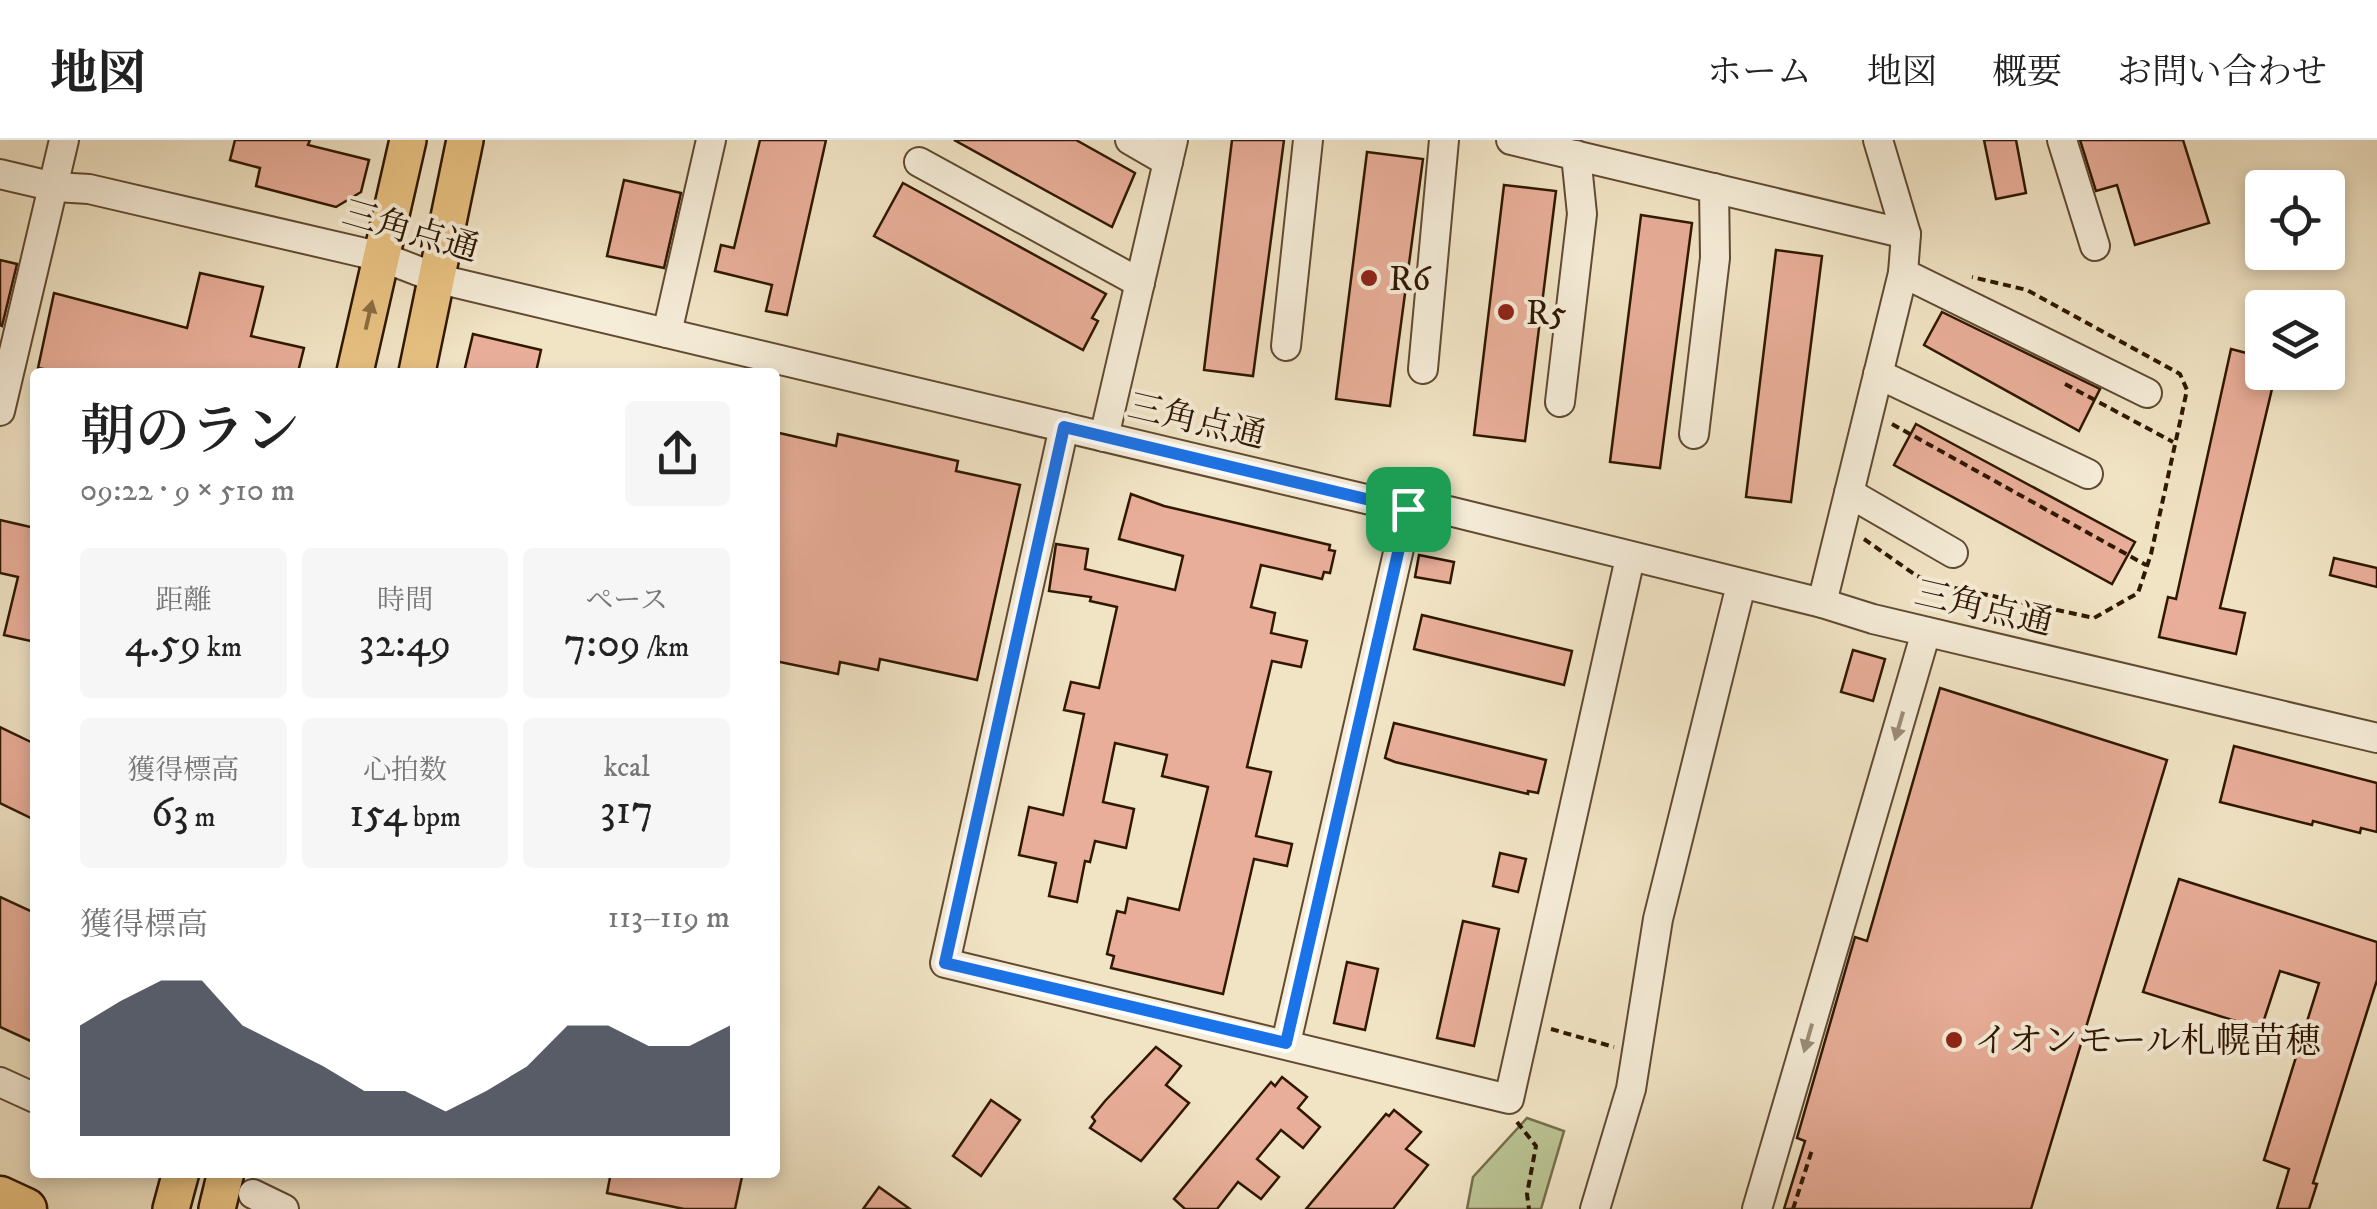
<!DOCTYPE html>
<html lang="ja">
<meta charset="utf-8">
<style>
:root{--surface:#fff;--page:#f6f6f6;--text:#222;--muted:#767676;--line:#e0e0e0;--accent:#111827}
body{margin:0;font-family:"IM FELL DW Pica","Noto Serif JP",serif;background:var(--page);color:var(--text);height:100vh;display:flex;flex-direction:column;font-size:38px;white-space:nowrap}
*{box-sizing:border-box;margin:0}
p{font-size:32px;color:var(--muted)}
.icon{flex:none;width:55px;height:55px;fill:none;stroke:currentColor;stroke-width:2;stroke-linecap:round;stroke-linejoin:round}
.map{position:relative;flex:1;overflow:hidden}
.side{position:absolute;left:30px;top:228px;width:750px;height:810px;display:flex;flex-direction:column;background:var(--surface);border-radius:10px;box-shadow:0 5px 15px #0003}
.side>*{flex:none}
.fabs{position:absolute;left:2245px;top:30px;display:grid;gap:20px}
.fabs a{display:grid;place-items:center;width:100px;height:100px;border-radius:10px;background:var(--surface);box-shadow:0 5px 15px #0003;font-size:50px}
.pin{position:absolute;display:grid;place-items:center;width:85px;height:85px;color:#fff;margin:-42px;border-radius:20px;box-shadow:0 5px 15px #0006}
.round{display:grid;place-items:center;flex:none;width:105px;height:105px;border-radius:10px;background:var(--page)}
.headline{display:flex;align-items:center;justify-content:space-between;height:170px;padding:0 50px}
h1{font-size:55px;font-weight:600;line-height:75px}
.figures{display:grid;grid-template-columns:repeat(3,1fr);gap:15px;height:170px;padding:10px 50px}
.figures div{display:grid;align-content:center;border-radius:10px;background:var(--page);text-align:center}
.figures b{font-size:42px;font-weight:600}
.figures small{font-size:28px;font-weight:400}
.figures p{font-size:28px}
.chart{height:280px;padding:20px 50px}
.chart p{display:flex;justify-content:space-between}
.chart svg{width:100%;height:180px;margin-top:10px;fill:var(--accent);opacity:.7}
header{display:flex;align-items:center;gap:60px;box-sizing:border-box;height:140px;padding:0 50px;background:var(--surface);border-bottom:2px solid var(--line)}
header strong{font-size:48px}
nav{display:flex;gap:55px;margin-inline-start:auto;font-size:35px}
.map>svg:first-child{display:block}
</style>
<header>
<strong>地図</strong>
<nav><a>ホーム</a><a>地図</a><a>概要</a><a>お問い合わせ</a></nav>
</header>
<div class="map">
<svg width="2377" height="1069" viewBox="0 0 2377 1069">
<rect width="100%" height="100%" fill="#f1e4c5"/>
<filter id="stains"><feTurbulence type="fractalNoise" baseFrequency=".002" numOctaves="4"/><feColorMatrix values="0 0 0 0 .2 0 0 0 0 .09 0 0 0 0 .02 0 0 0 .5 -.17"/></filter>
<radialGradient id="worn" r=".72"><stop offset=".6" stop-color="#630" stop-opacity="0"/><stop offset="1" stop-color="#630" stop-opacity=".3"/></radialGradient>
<path fill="#bbc494" stroke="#756e4a" stroke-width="2.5" d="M 1527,978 L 1564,991 L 1541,1069 L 1467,1069 L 1473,1037 Z"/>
<g fill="#e9ae99" stroke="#2f1700" stroke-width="2.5">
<path d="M 235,0 L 310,0 L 308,5 L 369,20 L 361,52 L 336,67 L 256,46 L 260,28 L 230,20 Z"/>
<path d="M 760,0 L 826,0 L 787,175 L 766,171 L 772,145 L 715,131 L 721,105 L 734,108 Z"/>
<path d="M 954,0 L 1076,0 L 1135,33 L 1112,87 Z"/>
<path d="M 1232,0 L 1284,0 L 1253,236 L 1204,230 Z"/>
<path d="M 1984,0 L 2016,0 L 2026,53 L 1996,59 Z"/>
<path d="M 2080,0 L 2183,0 L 2209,83 L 2135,105 L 2117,45 L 2096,51 Z"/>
<path d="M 1367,12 L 1423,19 L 1390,266 L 1336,259 Z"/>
<path d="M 624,40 L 681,53 L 664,128 L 607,116 Z"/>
<path d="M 903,43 L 1106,154 L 1092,178 L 1098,181 L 1083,210 L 874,96 Z"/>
<path d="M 1504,45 L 1556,51 L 1525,301 L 1474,295 Z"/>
<path d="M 1641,75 L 1692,83 L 1660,328 L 1610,322 Z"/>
<path d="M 1776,110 L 1822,116 L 1791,362 L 1746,357 Z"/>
<path d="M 0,120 L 17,124 L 2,186 L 0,185 Z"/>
<path d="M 200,133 L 263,147 L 251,196 L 304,208 L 298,232 L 58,232 L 38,228 L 54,153 L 187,188 Z"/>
<path d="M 1942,172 L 2100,249 L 2079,291 L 1924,205 Z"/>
<path d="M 473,194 L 541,210 L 536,232 L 464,232 Z"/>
<path d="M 2231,209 L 2262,217 L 2262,232 L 2276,232 L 2220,468 L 2245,473 L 2236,514 L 2159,497 L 2168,457 L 2176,459 Z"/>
<path d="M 1916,284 L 2135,402 L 2112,444 L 1894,325 Z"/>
<path d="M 775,292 L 836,306 L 838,294 L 958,321 L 956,331 L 1020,345 L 977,540 L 880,519 L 878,530 L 840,522 L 838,534 L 775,521 Z"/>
<path d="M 1131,354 L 1164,366 L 1330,405 L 1329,410 L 1335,411 L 1330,433 L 1324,432 L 1322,439 L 1261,425 L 1251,467 L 1275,473 L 1271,493 L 1307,501 L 1301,527 L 1272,521 L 1247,627 L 1271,632 L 1256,696 L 1292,704 L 1287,726 L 1254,719 L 1223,854 L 1111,828 L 1114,816 L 1107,814 L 1117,771 L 1125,773 L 1128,758 L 1179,770 L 1208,647 L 1162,636 L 1167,615 L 1115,603 L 1103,662 L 1134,669 L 1126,708 L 1095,701 L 1090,722 L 1085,721 L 1077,762 L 1049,756 L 1056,723 L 1019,715 L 1029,667 L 1063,675 L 1084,574 L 1064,570 L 1071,542 L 1099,548 L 1117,467 L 1090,461 L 1091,457 L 1049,451 L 1056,404 L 1088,409 L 1085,429 L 1175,450 L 1183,416 L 1119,399 Z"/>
<path d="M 0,380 L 35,388 L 35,502 L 4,495 L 18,437 L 0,433 Z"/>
<path d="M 1419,415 L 1454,422 L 1450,443 L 1415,437 Z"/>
<path d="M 2334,418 L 2377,428 L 2377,447 L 2330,435 Z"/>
<path d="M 1422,475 L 1572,511 L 1564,545 L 1414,509 Z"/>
<path d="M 1853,510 L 1885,519 L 1873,561 L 1841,552 Z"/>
<path d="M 1940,548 L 2167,620 L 2031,1069 L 1784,1069 L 1805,1001 L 1797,998 L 1855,797 L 1867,801 Z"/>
<path d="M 1394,583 L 1546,620 L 1538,653 L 1528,651 L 1528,654 L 1395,622 L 1385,618 Z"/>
<path d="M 0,587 L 35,604 L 35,680 L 0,663 Z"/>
<path d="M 2234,606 L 2377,643 L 2377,692 L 2361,688 L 2360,693 L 2313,681 L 2312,685 L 2220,662 Z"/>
<path d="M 1500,713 L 1526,719 L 1518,752 L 1493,746 Z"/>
<path d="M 2179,739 L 2377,802 L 2377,840 L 2313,1043 L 2317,1044 L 2309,1069 L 2277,1069 L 2289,1029 L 2264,1020 L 2319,843 L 2280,831 L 2261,889 L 2143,852 Z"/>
<path d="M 0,757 L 35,773 L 35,903 L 0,887 Z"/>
<path d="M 1463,781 L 1499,789 L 1474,906 L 1437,898 Z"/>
<path d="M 1347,822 L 1378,829 L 1365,890 L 1334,883 Z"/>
<path d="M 1156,907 L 1181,926 L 1166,945 L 1189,963 L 1141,1021 L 1090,988 L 1095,981 L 1092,977 L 1105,961 Z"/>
<path d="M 1282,937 L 1307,957 L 1298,968 L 1320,987 L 1303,1008 L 1281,990 L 1257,1019 L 1279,1037 L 1261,1059 L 1238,1042 L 1217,1069 L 1185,1069 L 1174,1059 L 1271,942 L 1275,946 Z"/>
<path d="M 991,960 L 1020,980 L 981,1036 L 953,1016 Z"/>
<path d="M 1394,970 L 1421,992 L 1406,1009 L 1428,1025 L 1393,1069 L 1306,1069 L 1386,974 L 1389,976 Z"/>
<path d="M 611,1032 L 743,1032 L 735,1069 L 684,1069 L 607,1053 Z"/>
<path d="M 879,1047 L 910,1069 L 863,1069 Z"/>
</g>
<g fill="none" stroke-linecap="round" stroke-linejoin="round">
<g stroke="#604a31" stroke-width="32">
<g id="minor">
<path d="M 1130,0 L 1168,22"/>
<path d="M 1511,0 L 1906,94"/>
<path d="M 2062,0 L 2095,106"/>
<path d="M 919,22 L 1140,143"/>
<path d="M 0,34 L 55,47 L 89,49 L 382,117 L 439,139 L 1408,369 L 1449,371 L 1822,463 L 1873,479 L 2377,598"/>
<path d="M 1903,133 L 2147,253"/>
<path d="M 667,193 L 711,0"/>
<path d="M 1286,206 L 1308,0"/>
<path d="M 1423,229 L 1444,0"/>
<path d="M 1878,234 L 2088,334"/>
<path d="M 1560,262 L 1582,74 L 1576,15"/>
<path d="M 0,271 L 64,0"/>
<path d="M 1064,287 L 945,823 L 1509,959 L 1630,418"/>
<path d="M 1694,294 L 1715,118 L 1714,48"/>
<path d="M 1104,297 L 1173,0"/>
<path d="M 1849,353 L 1953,413"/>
<path d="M 1822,463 L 1903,133 L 1906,94 L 1878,0"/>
<path d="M 1286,903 L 1408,369"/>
<path d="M 0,942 L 35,958"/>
<path d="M 253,1054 L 284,1069"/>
<path d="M 1595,1069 L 1631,949 L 1658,779 L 1741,445"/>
<path d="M 1757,1069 L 1926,492"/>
</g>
</g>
<g stroke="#2f1700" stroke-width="40">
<g id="major">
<path d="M 355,232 L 408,0"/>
<path d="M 417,232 L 465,0"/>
<path d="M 171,1069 L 181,1032"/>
<path d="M 217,1069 L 226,1032"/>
</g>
</g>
<g stroke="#2f1700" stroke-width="45">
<path id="highway" d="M 0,1057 L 26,1069"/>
</g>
<g stroke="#2f1700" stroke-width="4" stroke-dasharray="8 5" stroke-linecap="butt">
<path d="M 2065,244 L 2173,302"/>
<path d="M 1892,284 L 2146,425"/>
<path d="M 1864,399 L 1917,436 L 1946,446 L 2094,478 L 2138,453 L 2151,414 L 2187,250 L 2180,234 L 2027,150 L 1972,137"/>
<path d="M 1551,889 L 1614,907"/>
<path d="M 1517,982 L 1536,1006 L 1527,1054 L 1529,1069"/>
<path d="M 1793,1069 L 1812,1010"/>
</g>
<use href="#minor" stroke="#f6edd9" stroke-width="28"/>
<use href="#major" stroke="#e8c282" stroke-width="35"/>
<use href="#highway" stroke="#e8c282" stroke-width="40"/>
</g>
<defs><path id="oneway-solid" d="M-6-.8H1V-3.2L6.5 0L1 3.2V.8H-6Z" transform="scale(2.5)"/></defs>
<use fill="#8c6c41" href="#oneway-solid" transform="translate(369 175) rotate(-77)"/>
<g fill="#9c8d77">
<use href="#oneway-solid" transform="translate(1899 586) rotate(106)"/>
<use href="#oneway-solid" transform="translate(1808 898) rotate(106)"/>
</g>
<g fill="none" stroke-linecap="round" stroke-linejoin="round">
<g stroke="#fff" stroke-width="20">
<path id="route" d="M 1064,287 L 1408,369 L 1286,903 L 945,823 Z"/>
</g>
<use href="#route" stroke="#1a73e8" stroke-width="12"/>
</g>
<g fill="#8f2418" stroke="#f6edd9" stroke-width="4">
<circle cx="1369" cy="138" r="10"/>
<circle cx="1506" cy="172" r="10"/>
<circle cx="1954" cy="900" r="10"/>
</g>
<g text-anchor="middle" stroke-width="8" stroke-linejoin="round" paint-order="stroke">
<g font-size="35" fill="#2f1700" stroke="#f6edd9">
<text transform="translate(411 90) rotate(16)" y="12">三角点通</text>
<text transform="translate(1197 280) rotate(13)" y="12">三角点通</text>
<text transform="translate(1984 467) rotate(13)" y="12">三角点通</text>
</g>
<g font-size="35" fill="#2f1700" stroke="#f6edd9" text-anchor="start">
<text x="1389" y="150">R6</text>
<text x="1526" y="184">R5</text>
<text x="1974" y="912">イオンモール札幌苗穂</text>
</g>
</g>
<rect width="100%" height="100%" filter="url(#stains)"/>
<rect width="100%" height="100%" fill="url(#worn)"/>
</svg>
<div class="fabs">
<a><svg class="icon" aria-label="locate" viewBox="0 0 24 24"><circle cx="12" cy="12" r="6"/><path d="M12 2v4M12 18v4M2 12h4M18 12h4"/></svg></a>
<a><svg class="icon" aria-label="layers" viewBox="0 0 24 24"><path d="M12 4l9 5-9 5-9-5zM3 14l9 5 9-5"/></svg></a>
</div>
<div class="pin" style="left:1408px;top:369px;background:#1e9e55"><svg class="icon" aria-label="arrive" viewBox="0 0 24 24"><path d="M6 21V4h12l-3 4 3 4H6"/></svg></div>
<section class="side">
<div class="headline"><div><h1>朝のラン</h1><p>09:22 · 9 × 510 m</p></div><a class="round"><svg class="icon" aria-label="share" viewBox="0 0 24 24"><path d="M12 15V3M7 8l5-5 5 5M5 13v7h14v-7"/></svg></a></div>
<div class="figures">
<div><p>距離</p><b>4.59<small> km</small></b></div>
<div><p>時間</p><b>32:49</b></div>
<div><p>ペース</p><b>7:09<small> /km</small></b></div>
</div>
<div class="figures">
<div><p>獲得標高</p><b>63<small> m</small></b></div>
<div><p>心拍数</p><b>154<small> bpm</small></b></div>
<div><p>kcal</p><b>317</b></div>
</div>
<div class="chart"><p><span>獲得標高</span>113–119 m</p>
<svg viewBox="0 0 160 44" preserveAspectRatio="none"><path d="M0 44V17L10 11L20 6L30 6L40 17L50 22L60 27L70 33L80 33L90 38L100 33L110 27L120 17L130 17L140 22L150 22L160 17V44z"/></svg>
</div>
</section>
</div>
